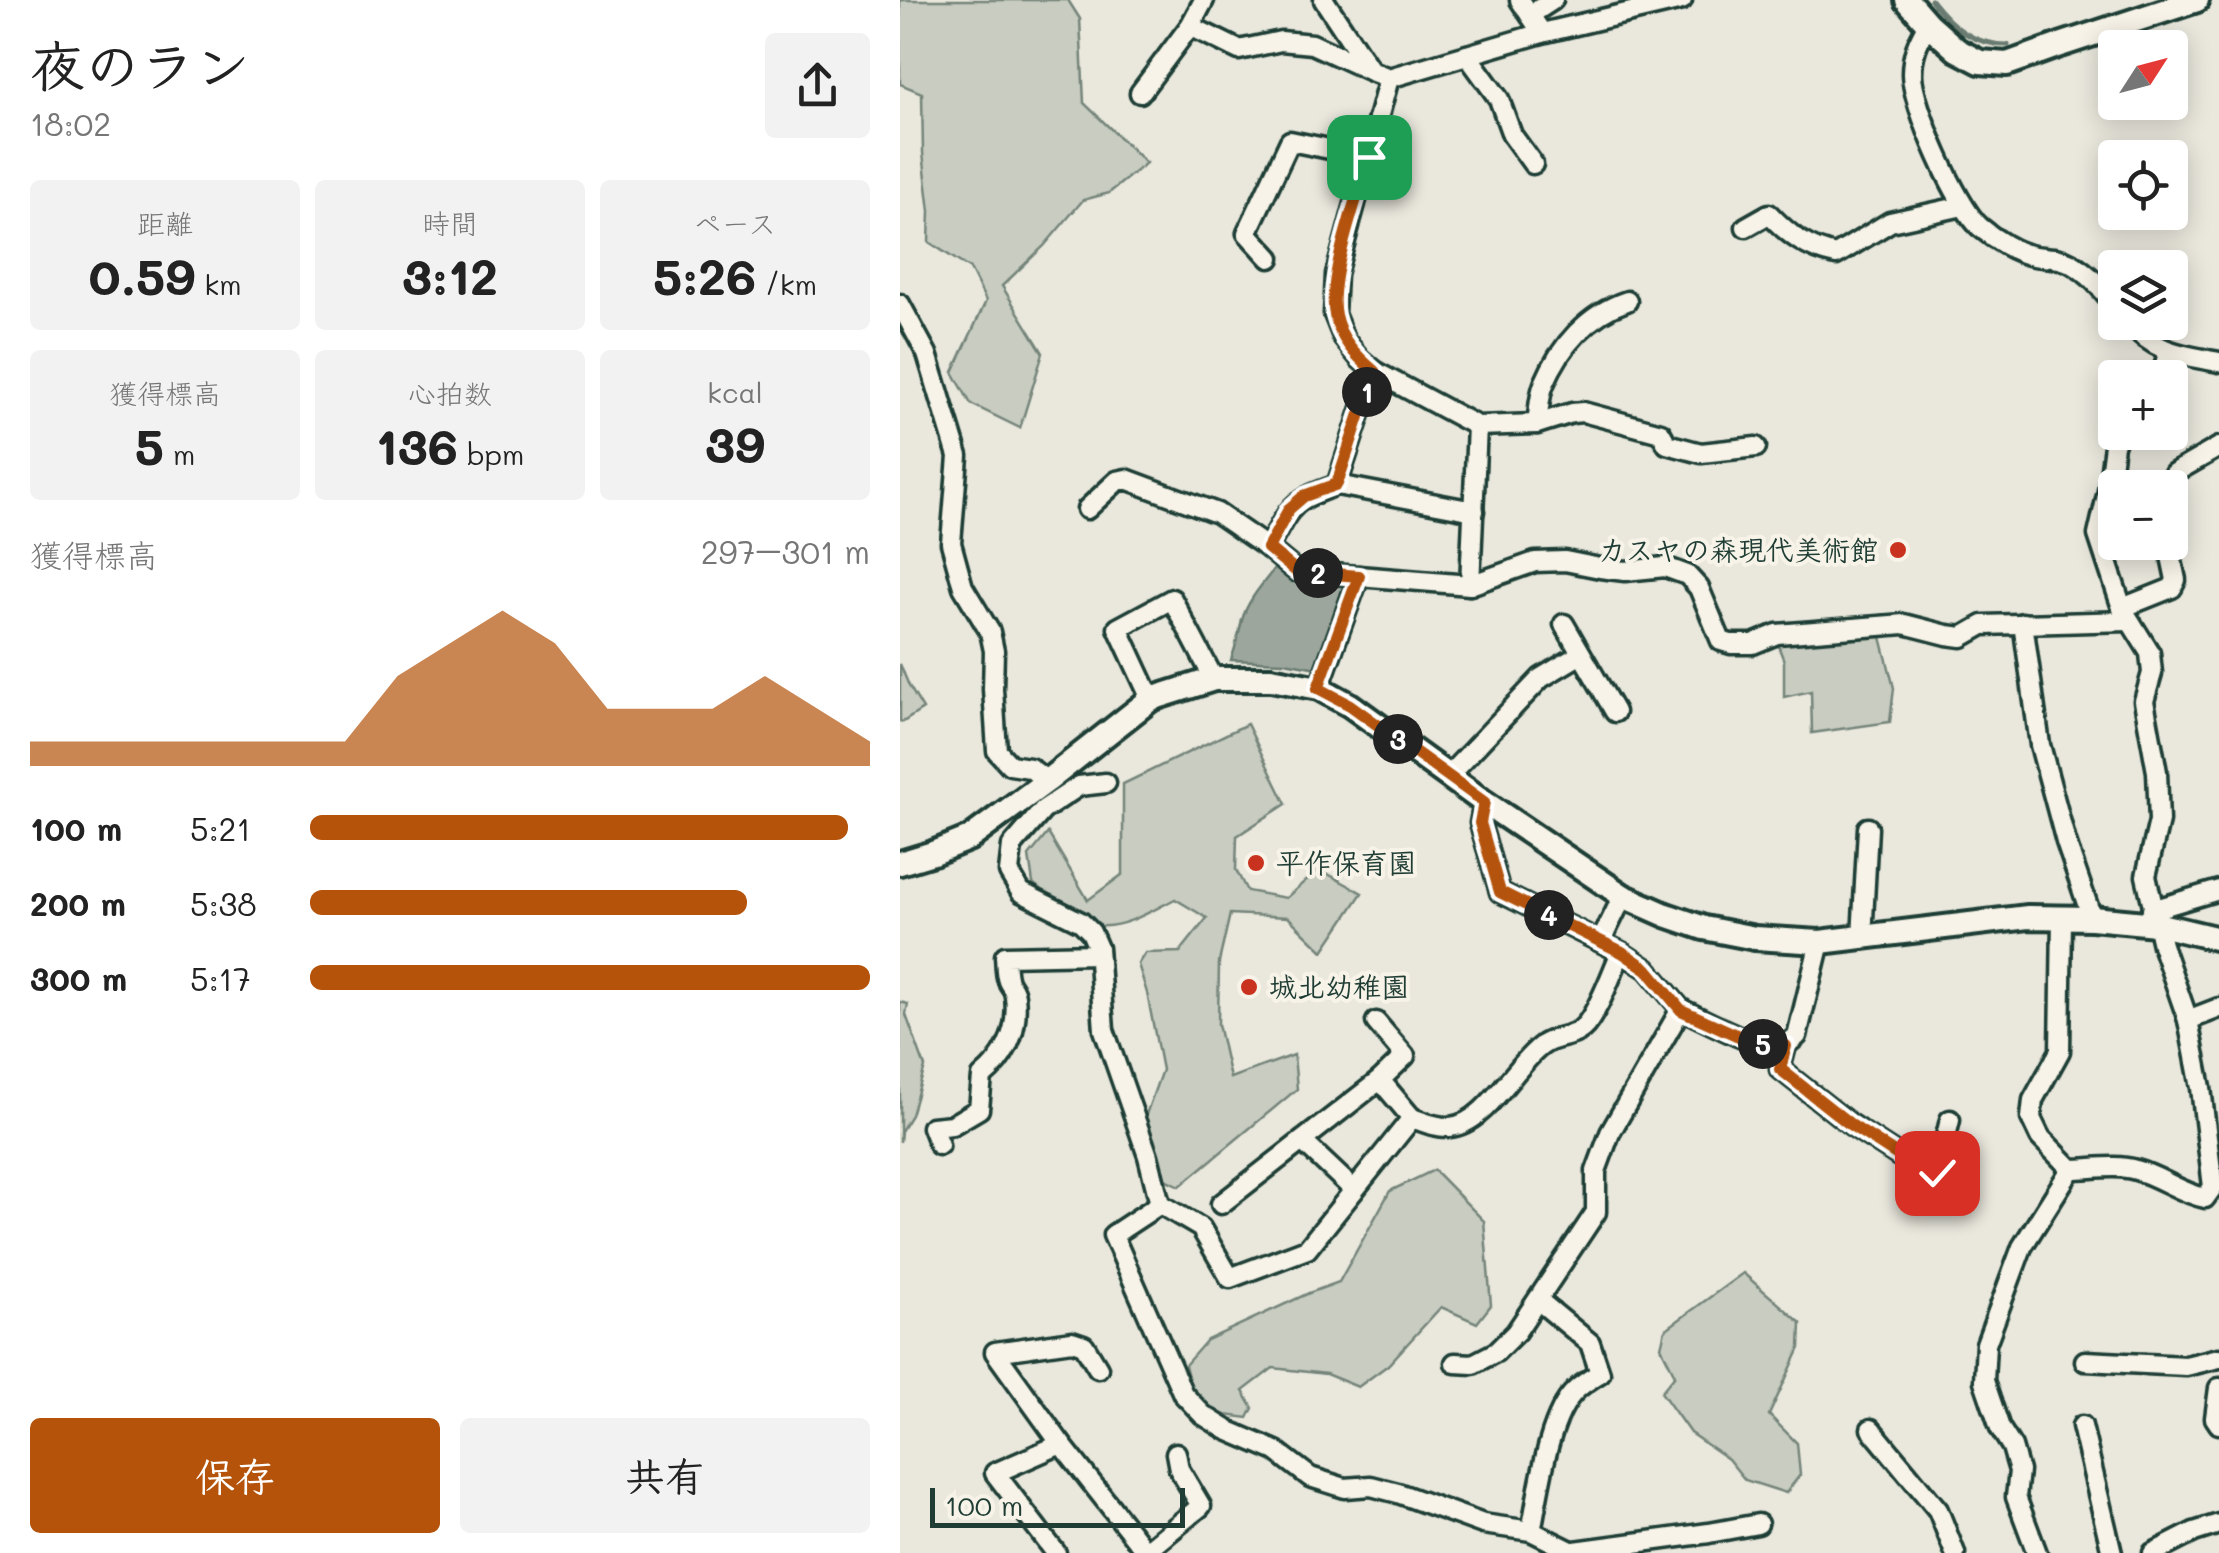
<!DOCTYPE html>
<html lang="ja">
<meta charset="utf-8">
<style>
:root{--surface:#fff;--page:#f2f2f2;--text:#222;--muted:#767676;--accent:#b45309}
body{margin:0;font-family:Mali,"Klee One",sans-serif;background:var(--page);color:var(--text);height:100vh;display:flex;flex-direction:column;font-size:38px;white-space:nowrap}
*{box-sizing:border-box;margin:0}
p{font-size:32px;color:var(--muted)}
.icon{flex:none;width:55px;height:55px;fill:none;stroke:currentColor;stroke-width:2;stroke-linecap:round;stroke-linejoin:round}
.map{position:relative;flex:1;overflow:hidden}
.panel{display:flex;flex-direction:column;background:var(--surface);width:900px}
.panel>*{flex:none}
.needle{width:65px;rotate:54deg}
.controls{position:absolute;left:1198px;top:30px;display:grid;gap:20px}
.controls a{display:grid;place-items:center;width:90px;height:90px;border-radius:10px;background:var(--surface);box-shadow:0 5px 25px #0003;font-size:50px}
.scale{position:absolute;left:30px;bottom:25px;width:255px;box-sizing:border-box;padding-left:10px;border:5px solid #1f3d34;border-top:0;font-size:28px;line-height:35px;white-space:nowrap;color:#1f3d34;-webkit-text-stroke:8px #f7f3e8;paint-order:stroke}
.pin{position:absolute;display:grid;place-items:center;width:85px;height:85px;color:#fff;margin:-42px;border-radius:20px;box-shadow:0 5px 15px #0006}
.km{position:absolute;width:50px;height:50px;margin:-25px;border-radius:50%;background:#222;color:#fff;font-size:28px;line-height:50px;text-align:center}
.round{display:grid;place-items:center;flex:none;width:105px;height:105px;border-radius:10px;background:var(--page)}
.head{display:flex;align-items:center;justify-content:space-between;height:170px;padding:0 30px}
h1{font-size:55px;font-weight:700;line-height:75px}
.figures{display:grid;grid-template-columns:repeat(3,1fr);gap:15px;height:170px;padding:10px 30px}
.figures div{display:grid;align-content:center;border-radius:10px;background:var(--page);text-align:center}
.figures b{font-size:50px;font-weight:700}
.figures small{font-size:28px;font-weight:400}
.figures p{font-size:28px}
.chart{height:280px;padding:20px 30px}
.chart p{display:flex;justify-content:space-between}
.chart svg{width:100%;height:180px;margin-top:10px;fill:var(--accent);opacity:.7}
.primary-button{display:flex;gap:20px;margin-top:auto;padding:20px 30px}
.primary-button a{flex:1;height:115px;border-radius:10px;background:var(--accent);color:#fff;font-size:40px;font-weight:700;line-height:115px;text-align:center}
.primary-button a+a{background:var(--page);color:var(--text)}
ul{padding:0 30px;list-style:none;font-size:32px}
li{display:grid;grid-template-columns:160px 120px 1fr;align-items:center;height:75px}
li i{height:25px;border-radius:12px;background:var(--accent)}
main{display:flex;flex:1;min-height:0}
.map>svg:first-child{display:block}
</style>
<main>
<section class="panel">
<div class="head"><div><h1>夜のラン</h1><p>18:02</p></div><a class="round"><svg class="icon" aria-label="share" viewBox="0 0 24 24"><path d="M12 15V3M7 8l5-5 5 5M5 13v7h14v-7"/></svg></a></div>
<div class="figures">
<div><p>距離</p><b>0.59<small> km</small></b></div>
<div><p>時間</p><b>3:12</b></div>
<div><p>ペース</p><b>5:26<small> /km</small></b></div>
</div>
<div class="figures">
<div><p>獲得標高</p><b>5<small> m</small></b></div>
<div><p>心拍数</p><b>136<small> bpm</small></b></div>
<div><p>kcal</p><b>39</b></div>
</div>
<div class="chart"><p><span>獲得標高</span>297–301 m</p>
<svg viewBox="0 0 160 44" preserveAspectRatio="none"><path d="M0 44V38L10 38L20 38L30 38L40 38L50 38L60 38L70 22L80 14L90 6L100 14L110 30L120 30L130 30L140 22L150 30L160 38V44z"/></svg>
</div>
<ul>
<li><b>100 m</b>5:21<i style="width:96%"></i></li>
<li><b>200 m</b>5:38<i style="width:78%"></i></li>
<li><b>300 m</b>5:17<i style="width:100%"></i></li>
</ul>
<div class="primary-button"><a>保存</a><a>共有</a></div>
</section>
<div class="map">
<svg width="1319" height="1553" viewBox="0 0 1319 1553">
<rect width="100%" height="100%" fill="#eae8dd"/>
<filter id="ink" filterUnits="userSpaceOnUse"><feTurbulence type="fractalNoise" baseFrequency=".01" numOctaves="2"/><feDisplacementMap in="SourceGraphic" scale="20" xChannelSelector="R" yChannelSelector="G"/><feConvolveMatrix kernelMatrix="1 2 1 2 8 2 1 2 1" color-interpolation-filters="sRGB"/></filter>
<g filter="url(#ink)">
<g fill="#c8ccc1" stroke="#74847a" stroke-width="2.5">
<path d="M 0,0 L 168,0 L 180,19 L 184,103 L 246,163 L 209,193 L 183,200 L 144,246 L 102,286 L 143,353 L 120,428 L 71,404 L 53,372 L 86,301 L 70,269 L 29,242 L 30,211 L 23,153 L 22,93 L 0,84 Z"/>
<path d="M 980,633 L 994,688 L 990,722 L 912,733 L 911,691 L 884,697 L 884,661 L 876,640 Z"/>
<path d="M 0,664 L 9,686 L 23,709 L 3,722 L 0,721 Z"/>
<path d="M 347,724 L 386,804 L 337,836 L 336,870 L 347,891 L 386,898 L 419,869 L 462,893 L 423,951 L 388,917 L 330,914 L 319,962 L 318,1024 L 330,1078 L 394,1055 L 397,1089 L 280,1186 L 260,1177 L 244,1120 L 262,1070 L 247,993 L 238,964 L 245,953 L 280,952 L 307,918 L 275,899 C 253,910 225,928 200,926 C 177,924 150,897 133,883 L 129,856 L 148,833 L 188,900 L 223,874 L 223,784 Z"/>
<path d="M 0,1002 L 8,1004 L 6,1015 L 25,1067 L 11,1115 L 1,1131 L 0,1142 Z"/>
<path d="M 534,1170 L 584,1221 L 591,1305 L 577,1323 L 541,1307 L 488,1365 L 458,1387 L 426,1374 L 373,1368 L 343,1391 L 353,1408 L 348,1418 L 310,1413 L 290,1385 L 285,1365 L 307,1340 L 409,1293 L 439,1282 L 490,1191 Z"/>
<path d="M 843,1273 L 901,1323 L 900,1348 L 869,1415 L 897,1443 L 900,1475 L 886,1493 L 845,1480 L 828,1459 L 790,1433 L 761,1392 L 775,1375 L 761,1347 L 765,1330 Z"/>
</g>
<path fill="#9ca69c" stroke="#6a7c72" stroke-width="2.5" d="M 378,564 L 393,576 L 446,586 L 417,668 L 385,662 L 331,660 C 336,646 339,634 342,620 C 348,599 365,581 378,564 Z"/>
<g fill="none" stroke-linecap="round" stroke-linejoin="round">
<path stroke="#6a7c72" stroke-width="5" d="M 1031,0 C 1052,27 1073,45 1108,45"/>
<g stroke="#1f3d34" stroke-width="25">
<g id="street">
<path d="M 424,0 L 471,71 L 489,78 L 642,33 L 782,0"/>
<path d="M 620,0 L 642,33"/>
<path d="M 630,15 L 653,0"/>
<path d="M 1028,24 C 1018,41 1012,54 1012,74 C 1012,105 1057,207 1080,227 C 1094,239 1116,253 1134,256 C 1147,258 1160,257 1171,263 C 1190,274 1202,289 1215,305"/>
<path d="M 290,26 L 339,50 L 381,41 L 412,44 L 471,71"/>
<path d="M 567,55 L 599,99 L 612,135 L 633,164"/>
<path d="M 489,78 L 436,274 L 434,314 L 444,339 L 460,359 L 474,371 L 577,426 L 637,424 L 672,413 L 683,412 L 761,433 L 767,444 L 801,453 L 856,447"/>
<path d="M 240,93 L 290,26 L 304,0"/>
<path d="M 846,227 L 869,214 C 889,235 907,249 936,255 L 990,222 L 1063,206"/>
<path d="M 370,258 L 347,233 L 390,141 L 469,157"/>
<path d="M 0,304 L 27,354 L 58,456 L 51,543 L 63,587 L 90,632 L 94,651 L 93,689 L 97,751 L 110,765 L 130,768 L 147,781"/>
<path d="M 1229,322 C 1254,353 1283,355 1319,362"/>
<path d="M 1256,378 L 1263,370 L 1269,352"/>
<path d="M 637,424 C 639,412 639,396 644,384 C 660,346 688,314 727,301"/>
<path d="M 437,485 L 574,511"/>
<path d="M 1270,488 L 1274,473 L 1319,447"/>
<path d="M 187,509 L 217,481 L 226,479 L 317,513 L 368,548 L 396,571 L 570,585 L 635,562 L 665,561 L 700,568 L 725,571 L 765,567 L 787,575 L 799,588 L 821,641 L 831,644 L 853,644 L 877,634 L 1004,624 L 1047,635 L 1062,637 L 1083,625 L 1229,621"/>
<path d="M 368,548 C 391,506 390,501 437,485 L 474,371"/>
<path d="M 570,585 L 577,426"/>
<path d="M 1222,608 L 1272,588 L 1276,580 L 1268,542"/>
<path d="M 1123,623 L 1140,745 L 1166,842 L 1192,918"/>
<path d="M 664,624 L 715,712"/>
<path d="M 419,688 L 459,576"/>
<path d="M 251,699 L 218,628 L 272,599 L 314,679"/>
<path d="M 548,776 L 641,678 L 681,654"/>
<path d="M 206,783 L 179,786 L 143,810 L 112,846 L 109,872 L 121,892 L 181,922 L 191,932 L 198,948 L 204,1030 L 248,1156 L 260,1204 L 301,1228 L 330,1278 L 407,1249 L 512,1118 C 524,1122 537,1128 550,1127 C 586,1124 614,1066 641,1046 C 656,1034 676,1040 688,1022 C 702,1002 711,975 721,952 L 600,892 L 580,823 L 584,802"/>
<path d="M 1252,910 L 1319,890"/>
<path d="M 1162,918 L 1160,1051 L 1133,1100 L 1131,1118 L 1140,1137 L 1171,1169 C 1192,1169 1216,1164 1236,1170 C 1260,1176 1280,1193 1305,1198 L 1313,1187 L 1301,1088 L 1288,1020 L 1262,945 L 1246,876 L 1259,821 L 1257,772 L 1244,701 L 1252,673 L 1250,653 L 1222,608 L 1198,535 L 1208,491 L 1214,445 L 1219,432"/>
<path d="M 962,938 L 968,828"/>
<path d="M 701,941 L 723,896"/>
<path d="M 721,952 L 747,969 L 781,1009"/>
<path d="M 1288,1020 L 1319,1008"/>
<path d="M 886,1046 L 880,1069 L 951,1125 L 1022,1171 L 1037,1173 L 1050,1120"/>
<path d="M 480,1080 L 512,1118"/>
<path d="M 402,1141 L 454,1190"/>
<path d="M 39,1145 L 32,1127 L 52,1125 L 79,1109 L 82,1077 C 107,1056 119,1030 115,996 C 114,988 111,988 108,981 C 105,973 106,965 105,956 L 198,954"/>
<path d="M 260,1204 L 213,1235 L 283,1394 L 303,1415 L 327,1430 L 376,1451 L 410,1477 L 445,1488 L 471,1486 L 498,1493 L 583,1524 L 631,1531 L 675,1553"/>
<path d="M 321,1204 L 480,1080 L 505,1056 L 476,1022"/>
<path d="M 1185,1361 L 1286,1366 L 1319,1358"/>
<path d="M 555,1363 L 573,1364 L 596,1352 L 616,1332 L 696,1212 L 696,1171 L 710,1133 L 781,1009 C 803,1019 853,1046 875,1048 C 884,1048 890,1042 897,1036 L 920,942"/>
<path d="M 198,1368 L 184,1345 L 172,1341 L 95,1352 L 161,1444 L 246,1552"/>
<path d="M 1319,1388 L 1315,1418 L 1319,1424"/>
<path d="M 1182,1426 L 1212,1553"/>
<path d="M 971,1429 L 1038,1510 L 1055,1553"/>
<path d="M 631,1531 C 639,1493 647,1418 675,1391 C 682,1384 692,1378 700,1373 L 690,1343 L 638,1300"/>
<path d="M 675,1551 L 809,1533 L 858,1524"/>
<path d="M 156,1553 L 95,1473 L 161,1444"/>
<path d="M 244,1553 L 301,1506 L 279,1469 L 276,1453"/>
<path d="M 1137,1553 L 1116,1497 L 1119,1471 L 1112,1447 L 1100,1428 L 1084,1381 L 1086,1344 L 1122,1247 L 1171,1169"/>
<path d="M 1253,1553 L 1294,1532 L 1319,1524"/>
</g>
</g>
<g stroke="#1f3d34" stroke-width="30">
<g id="secondary">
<path d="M 1007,0 L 1028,24 L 1057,50 L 1080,62 L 1107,64 L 1160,45 L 1297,0"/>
<path d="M 0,863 L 33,853 L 70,838 L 147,781 L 251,699 L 314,679 L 371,679 L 419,688 L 450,705 L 584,802 L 723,896 L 766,915 L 804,928 L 855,938 L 920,942 L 1128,917 L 1192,918 L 1256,924 L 1319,939"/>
</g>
</g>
<use href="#street" stroke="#f7f3e8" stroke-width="18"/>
<use href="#secondary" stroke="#f7f3e8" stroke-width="22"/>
</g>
</g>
<g fill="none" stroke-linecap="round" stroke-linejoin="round" filter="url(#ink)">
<g stroke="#fff" stroke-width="20">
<path id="route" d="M 469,157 C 458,194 427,280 435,315 C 440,339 456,356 474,371 L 437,484 L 404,496 L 389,509 L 368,548 L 396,571 L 459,576 L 418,688 L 450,705 L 584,802 L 580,823 L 600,892 L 722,952 L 747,969 L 781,1010 L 843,1038 L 875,1048 L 886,1046 L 880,1069 L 951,1125 L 1022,1171 L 1037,1173"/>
</g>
<use href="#route" stroke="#b45309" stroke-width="12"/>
</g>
<g fill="#c8321e" stroke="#f7f3e8" stroke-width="4">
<circle cx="998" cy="550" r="10"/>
<circle cx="356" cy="863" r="10"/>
<circle cx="349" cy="987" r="10"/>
</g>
<g text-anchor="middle" stroke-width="8" stroke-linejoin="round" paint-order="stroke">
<g font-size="28" font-weight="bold" fill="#1f3d34" stroke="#f7f3e8" text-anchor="start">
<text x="978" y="560" text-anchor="end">カスヤの森現代美術館</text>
<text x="376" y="873">平作保育園</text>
<text x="369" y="997">城北幼稚園</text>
</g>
</g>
</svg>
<div class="controls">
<a><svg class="needle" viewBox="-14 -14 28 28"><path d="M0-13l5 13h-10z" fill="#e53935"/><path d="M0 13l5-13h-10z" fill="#767676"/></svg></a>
<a><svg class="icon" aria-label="locate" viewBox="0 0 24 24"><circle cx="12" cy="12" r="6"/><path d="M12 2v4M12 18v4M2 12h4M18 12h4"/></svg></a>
<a><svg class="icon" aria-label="layers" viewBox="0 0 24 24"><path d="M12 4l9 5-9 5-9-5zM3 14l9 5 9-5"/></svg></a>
<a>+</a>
<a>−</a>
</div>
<div class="scale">100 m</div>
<div class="pin" style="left:469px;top:157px;background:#1e9e55"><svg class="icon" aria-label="arrive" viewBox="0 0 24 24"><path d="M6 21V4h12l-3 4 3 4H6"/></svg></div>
<div class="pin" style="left:1037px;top:1173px;background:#d93025"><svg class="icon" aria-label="check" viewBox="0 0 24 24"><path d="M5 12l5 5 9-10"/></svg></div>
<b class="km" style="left:467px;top:392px">1</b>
<b class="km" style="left:418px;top:573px">2</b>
<b class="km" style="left:498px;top:739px">3</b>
<b class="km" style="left:649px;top:915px">4</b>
<b class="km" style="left:863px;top:1044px">5</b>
</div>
</main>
